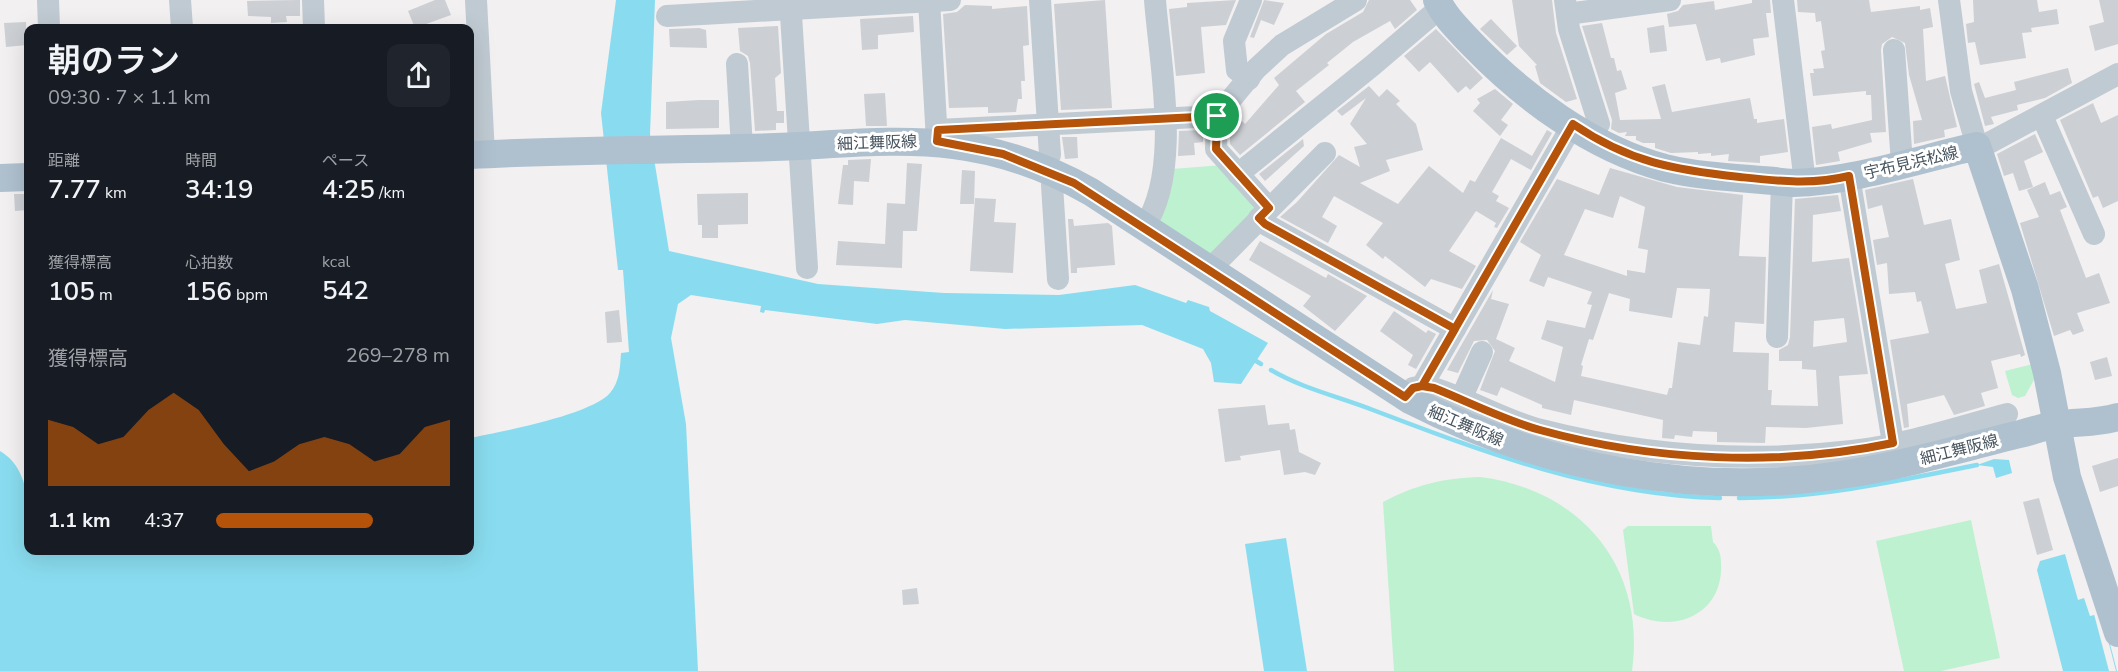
<!DOCTYPE html>
<html lang="ja">
<meta charset="utf-8">
<style>
:root{--surface:#171b24;--page:#20242c;--text:#f1f3f6;--muted:#9ea1a6;--accent:#b45309}
body{margin:0;font-family:"Nunito Sans","Noto Sans JP",sans-serif;background:var(--page);color:var(--text);height:100vh;display:flex;flex-direction:column;font-size:22px;white-space:nowrap}
*{box-sizing:border-box;margin:0}
p{font-size:20px;color:var(--muted)}
.icon{flex:none;width:33px;height:33px;fill:none;stroke:currentColor;stroke-width:2;stroke-linecap:round;stroke-linejoin:round}
.map{position:relative;flex:1;overflow:hidden}
.side{position:absolute;left:24px;top:24px;width:450px;height:531px;display:flex;flex-direction:column;background:var(--surface);border-radius:12px;box-shadow:0 6px 24px #0002}
.side>*{flex:none}
.pin{position:absolute;display:grid;place-items:center;width:51px;height:51px;color:#fff;margin:-26px;border:3px solid #fff;border-radius:50%;box-shadow:0 2px 6px #0007}
.round{display:grid;place-items:center;flex:none;width:63px;height:63px;border-radius:12px;background:var(--page)}
.overview{display:flex;align-items:center;justify-content:space-between;height:102px;padding:0 24px}
h1{font-size:33px;font-weight:600;line-height:45px}
.stats{display:grid;grid-template-columns:repeat(3,1fr);gap:9px;height:102px;padding:6px 24px}
.stats div{display:grid;align-content:center}
.stats b{font-size:26px;font-weight:600}
.stats small{font-size:16px;font-weight:400}
.stats p{font-size:16px}
.chart{height:168px;padding:12px 24px}
.chart p{display:flex;justify-content:space-between}
.chart svg{width:100%;height:108px;margin-top:6px;fill:var(--accent);opacity:.7}
ul{padding:0 24px;list-style:none;font-size:20px}
li{display:grid;grid-template-columns:96px 72px 1fr;align-items:center;height:45px}
li i{height:15px;border-radius:8px;background:var(--accent)}
.map>svg:first-child{display:block}
</style>
<div class="map">
<svg width="2118" height="671" viewBox="0 0 2118 671">
<rect width="100%" height="100%" fill="#f2f0f0"/>
<g fill="#bdf1d0">
<path d="M 1223,165 L 1263,208 L 1215,257 L 1157,219 L 1172,169 Z"/>
<path d="M 2033,364 L 2035,378 L 2025,396 L 2018,398 L 2012,395 L 2005,371 Z"/>
<path d="M 1480,477 C 1582,490 1646,567 1632,671 L 1394,671 L 1383,502 C 1415,485 1444,478 1480,477 Z"/>
<path d="M 1971,520 L 2000,658 L 1941,671 L 1904,671 L 1876,541 Z"/>
<path d="M 1628,526 L 1711,526 L 1713,542 C 1719,548 1721,555 1721,563 C 1724,613 1676,635 1634,614 L 1623,530 Z"/>
</g>
<g fill="#89dcef">
<path d="M 616,0 L 655,0 L 650,134 L 669,251 L 818,284 L 944,293 L 1059,295 L 1135,285 L 1186,303 L 1188,300 L 1209,307 L 1210,311 L 1268,343 L 1241,384 L 1214,382 L 1211,363 L 1203,349 L 1142,325 L 1005,329 L 905,320 L 877,324 L 765,310 L 764,313 L 760,312 L 761,306 L 691,295 L 678,304 L 671,338 L 686,424 L 698,671 L 0,671 L 0,451 C 34,471 28,518 28,550 L 470,550 L 470,438 C 500,432 591,415 610,393 C 620,381 620,367 621,353 L 629,352 L 623,270 L 618,270 L 601,113 Z"/>
<path d="M 1994,459 L 2009,460 L 2012,473 L 1996,478 L 1993,467 L 1977,465 Z"/>
<path d="M 1286,538 L 1307,671 L 1264,671 L 1245,544 Z"/>
<path d="M 2065,554 L 2078,600 L 2084,598 L 2090,616 L 2102,613 L 2117,671 L 2063,671 L 2037,570 L 2040,561 Z"/>
</g>
<path fill="#f2f0f0" d="M 2101,613 L 2116,671 L 2109,671 L 2094,614 Z"/>
<g fill="none" stroke-linecap="round" stroke-linejoin="round">
<g stroke="#89dcef" stroke-width="4.5">
<path d="M 1256,361 L 1261,364"/>
<path d="M 1271,370 C 1301,388 1340,397 1373,410 C 1486,453 1597,495 1720,498"/>
<path d="M 1739,498 C 1820,498 1898,481 1977,465"/>
</g>
</g>
<g fill="#cccfd4" fill-rule="evenodd">
<path d="M 300,0 L 300,16 L 286,16 L 287,22 L 271,23 L 271,17 L 248,16 L 247,1 Z"/>
<path d="M 435,0 L 445,0 L 451,15 L 415,28 L 408,11 Z"/>
<path d="M 1105,0 L 1112,108 L 1061,110 L 1054,4 Z"/>
<path d="M 1236,0 L 1226,25 L 1201,27 L 1205,73 L 1176,76 L 1169,9 L 1187,7 L 1187,3 Z"/>
<path d="M 1264,0 L 1284,3 L 1274,25 L 1261,20 L 1254,38 L 1250,37 Z"/>
<path d="M 1369,0 L 1410,0 L 1417,10 L 1395,29 L 1390,21 L 1353,42 L 1327,63 L 1329,65 L 1296,91 L 1305,102 L 1240,155 L 1230,144 L 1230,132 L 1242,121 L 1245,124 L 1279,85 L 1274,78 L 1326,34 L 1363,12 Z"/>
<path d="M 1512,0 L 1552,0 L 1556,33 L 1577,99 L 1566,102 L 1540,83 L 1535,66 L 1537,65 L 1519,46 Z"/>
<path d="M 1752,0 L 1770,0 L 1771,13 L 1766,13 L 1769,37 L 1753,39 L 1755,55 L 1721,63 L 1720,58 L 1706,61 L 1696,24 L 1669,27 L 1667,14 L 1678,11 L 1683,5 L 1714,1 L 1715,10 L 1752,3 Z"/>
<path d="M 1797,0 L 1869,0 L 1871,12 L 1920,6 L 1920,10 L 1930,8 L 1933,27 L 1923,29 L 1926,81 L 1945,76 L 1957,127 L 1944,130 L 1945,137 L 1914,144 L 1913,121 L 1922,120 L 1909,75 L 1905,43 L 1892,37 L 1882,44 L 1881,50 L 1886,132 L 1870,133 L 1872,142 L 1838,152 L 1840,161 L 1816,165 L 1812,127 L 1831,124 L 1832,129 L 1872,120 L 1871,95 L 1866,95 L 1866,91 L 1813,96 L 1810,73 L 1814,73 L 1813,69 L 1824,68 L 1821,51 L 1825,50 L 1821,21 L 1816,22 L 1815,13 L 1798,12 Z"/>
<path d="M 1973,0 L 2037,0 L 2039,12 L 2057,9 L 2059,24 L 2031,28 L 2032,32 L 2022,33 L 2026,58 L 1980,65 L 1975,42 L 1968,43 L 1966,24 L 1974,22 Z"/>
<path d="M 2099,0 L 2118,0 L 2118,44 L 2095,51 L 2089,26 L 2104,22 Z"/>
<path d="M 965,5 L 992,6 L 992,9 L 1027,6 L 1029,45 L 1023,46 L 1025,81 L 1021,81 L 1022,99 L 1018,99 L 1016,112 L 988,113 L 988,107 L 949,108 L 943,14 L 957,12 Z"/>
<path d="M 913,16 L 914,32 L 878,35 L 878,49 L 862,50 L 860,19 Z"/>
<path d="M 1491,19 L 1517,46 L 1507,55 L 1480,29 Z"/>
<path d="M 26,22 L 27,45 L 6,47 L 4,23 Z"/>
<path d="M 1602,23 L 1611,58 L 1614,58 L 1617,71 L 1621,70 L 1627,89 L 1615,93 L 1620,120 L 1661,119 L 1652,87 L 1665,84 L 1672,112 L 1750,98 L 1754,119 L 1757,119 L 1757,123 L 1784,119 L 1788,152 L 1760,156 L 1760,163 L 1728,161 L 1729,154 L 1711,156 L 1711,153 L 1698,154 L 1698,152 L 1671,153 L 1655,148 L 1655,143 L 1643,143 L 1636,140 L 1636,136 L 1625,136 L 1627,132 L 1619,133 L 1611,129 L 1612,120 L 1582,26 Z"/>
<path d="M 1664,25 L 1667,51 L 1650,53 L 1647,28 Z"/>
<path d="M 778,26 L 781,73 L 775,78 L 777,111 L 784,111 L 784,123 L 776,123 L 776,130 L 755,131 L 750,63 L 748,56 L 740,51 L 738,28 Z"/>
<path d="M 699,28 L 706,30 L 707,48 L 670,47 L 669,29 Z"/>
<path d="M 1436,29 L 1483,78 L 1470,90 L 1466,86 L 1458,93 L 1430,62 L 1419,72 L 1404,56 Z"/>
<path d="M 2068,68 L 2072,83 L 2045,98 L 2017,105 L 2018,110 L 1991,117 L 1994,124 L 1985,126 L 1974,84 L 1979,82 L 1985,98 L 2016,90 L 2014,82 Z"/>
<path d="M 1369,86 L 1379,97 L 1387,89 L 1400,101 L 1396,104 L 1416,124 L 1423,150 L 1386,160 L 1390,171 L 1360,183 L 1398,204 L 1429,166 L 1463,193 L 1470,180 L 1475,182 L 1501,138 L 1532,156 L 1547,130 L 1552,133 L 1531,170 L 1511,159 L 1492,192 L 1499,196 L 1496,201 L 1509,208 L 1497,228 L 1494,227 L 1496,223 L 1476,211 L 1449,251 L 1476,266 L 1462,289 L 1431,279 L 1425,287 L 1385,256 L 1383,259 L 1366,245 L 1383,223 L 1334,196 L 1322,217 L 1337,226 L 1328,243 L 1280,217 L 1297,202 L 1339,155 L 1360,167 L 1354,147 L 1367,144 L 1350,124 L 1366,98 L 1342,116 L 1337,111 Z"/>
<path d="M 1495,89 L 1513,104 L 1501,120 L 1508,125 L 1500,136 L 1473,111 L 1480,103 L 1477,99 Z"/>
<path d="M 885,93 L 887,126 L 866,126 L 864,94 Z"/>
<path d="M 699,100 L 719,100 L 719,128 L 666,129 L 666,102 Z"/>
<path d="M 2093,103 L 2101,123 L 2118,115 L 2118,201 L 2103,208 L 2098,196 L 2093,198 L 2060,120 Z"/>
<path d="M 1203,130 L 1203,142 L 1194,143 L 1195,155 L 1178,156 L 1179,131 Z"/>
<path d="M 2035,134 L 2043,152 L 2024,161 L 2033,187 L 2019,191 L 2013,173 L 2004,176 L 1997,154 Z"/>
<path d="M 1062,137 L 1077,137 L 1078,158 L 1065,159 Z"/>
<path d="M 1303,139 L 1304,146 L 1265,181 L 1259,174 Z"/>
<path d="M 871,159 L 869,182 L 854,181 L 853,205 L 838,204 L 843,165 L 848,165 L 848,160 Z"/>
<path d="M 907,163 L 922,164 L 917,231 L 903,231 L 902,268 L 836,265 L 838,241 L 885,244 L 887,203 L 905,204 Z"/>
<path d="M 1610,168 L 1677,187 L 1743,195 L 1739,256 L 1766,257 L 1764,324 L 1735,322 L 1733,352 L 1769,353 L 1768,390 L 1772,390 L 1771,405 L 1818,406 L 1816,370 L 1802,369 L 1802,361 L 1779,361 L 1779,350 L 1788,345 L 1790,337 L 1795,199 L 1838,195 L 1841,211 L 1813,215 L 1812,262 L 1849,258 L 1868,374 L 1839,376 L 1843,424 L 1806,428 L 1766,427 L 1765,443 L 1717,442 L 1717,432 L 1693,431 L 1692,437 L 1675,435 L 1674,439 L 1662,438 L 1663,420 L 1574,400 L 1571,415 L 1542,408 L 1542,405 L 1501,387 L 1497,396 L 1480,390 L 1495,351 L 1487,340 L 1474,341 L 1458,373 L 1447,370 L 1493,290 L 1491,299 L 1509,304 L 1496,339 L 1515,348 L 1509,361 L 1555,382 L 1563,347 L 1541,339 L 1547,320 L 1585,328 L 1592,305 L 1587,304 L 1592,292 L 1548,277 L 1544,287 L 1529,281 L 1541,255 L 1520,242 L 1557,179 L 1599,195 ZM 1620,196 L 1645,207 L 1638,248 L 1648,250 L 1645,273 L 1627,270 L 1627,276 L 1564,255 L 1585,209 L 1613,218 ZM 1677,288 L 1710,289 L 1708,317 L 1704,316 L 1700,345 L 1678,342 L 1672,388 L 1669,388 L 1667,395 L 1581,376 L 1583,366 L 1581,365 L 1589,339 L 1593,340 L 1609,293 L 1630,299 L 1629,311 L 1672,318 ZM 1844,318 L 1847,342 L 1813,347 L 1814,321 Z"/>
<path d="M 962,170 L 975,171 L 974,204 L 960,204 Z"/>
<path d="M 1913,179 L 1924,225 L 1951,219 L 1960,260 L 1945,264 L 1956,309 L 1987,303 L 1979,270 L 1999,264 L 2025,355 L 2021,357 L 2020,354 L 1991,361 L 1998,388 L 1981,393 L 1985,406 L 1954,415 L 1944,395 L 1907,404 L 1909,427 L 1904,428 L 1890,340 L 1929,333 L 1921,301 L 1917,302 L 1915,292 L 1889,294 L 1887,263 L 1877,265 L 1873,240 L 1889,237 L 1882,205 L 1868,209 L 1865,190 Z"/>
<path d="M 2045,182 L 2050,195 L 2060,191 L 2067,207 L 2060,210 L 2086,278 L 2099,273 L 2110,303 L 2077,313 L 2084,331 L 2073,335 L 2070,330 L 2054,336 L 2020,223 L 2039,217 L 2027,190 Z"/>
<path d="M 748,193 L 748,224 L 718,225 L 718,238 L 702,238 L 702,225 L 698,225 L 697,194 Z"/>
<path d="M 14,194 L 28,194 L 28,210 L 15,211 Z"/>
<path d="M 975,198 L 996,199 L 994,222 L 1016,223 L 1013,273 L 970,271 Z"/>
<path d="M 1068,219 L 1073,219 L 1074,226 L 1108,223 L 1112,226 L 1115,265 L 1077,268 L 1077,273 L 1071,273 Z"/>
<path d="M 1260,241 L 1326,278 L 1328,274 L 1367,296 L 1335,331 L 1303,306 L 1311,296 L 1249,260 Z"/>
<path d="M 619,310 L 622,342 L 607,343 L 605,312 Z"/>
<path d="M 1394,311 L 1426,333 L 1428,330 L 1436,334 L 1416,369 L 1408,365 L 1413,355 L 1380,331 Z"/>
<path d="M 2107,357 L 2112,376 L 2095,380 L 2090,362 Z"/>
<path d="M 1265,405 L 1268,425 L 1289,423 L 1290,430 L 1295,429 L 1299,452 L 1321,463 L 1315,475 L 1305,472 L 1284,475 L 1280,450 L 1240,456 L 1241,460 L 1225,462 L 1218,409 Z"/>
<path d="M 2118,458 L 2118,486 L 2100,492 L 2092,466 Z"/>
<path d="M 2039,498 L 2053,550 L 2037,555 L 2023,502 Z"/>
<path d="M 917,588 L 919,604 L 903,605 L 902,590 Z"/>
</g>
<g fill="none" stroke-linecap="round" stroke-linejoin="round">
<g stroke="#c0cad2" stroke-width="22">
<path d="M 48,0 L 49,28"/>
<path d="M 180,0 L 182,28"/>
<path d="M 313,0 L 314,28"/>
<path d="M 476,0 L 484,154"/>
<path d="M 787,0 L 791,15 L 807,268"/>
<path d="M 929,0 L 937,141"/>
<path d="M 1040,0 L 1050,155"/>
<path d="M 1565,0 L 1569,29 L 1599,124 L 1592,136"/>
<path d="M 1783,0 L 1805,183"/>
<path d="M 1949,0 L 1961,91 L 1977,146 L 1987,144 L 2118,74"/>
<path d="M 1567,14 L 1670,0"/>
<path d="M 667,16 L 950,0"/>
<path d="M 1894,50 L 1902,164"/>
<path d="M 737,64 L 742,148"/>
<path d="M 1249,79 L 1237,70 L 1234,41 L 1251,0"/>
<path d="M 1217,116 L 1216,149 L 1269,208"/>
<path d="M 2042,116 L 2094,234"/>
<path d="M 938,130 L 1217,116 L 1256,69 L 1282,45 L 1356,0"/>
<path d="M 1057,174 L 1052,185 L 1058,279"/>
<path d="M 1238,174 L 1373,65 L 1441,7"/>
<path d="M 1849,176 L 1893,443"/>
<path d="M 1259,218 L 1265,224 L 1455,329"/>
<path d="M 1144,227 C 1182,171 1160,66 1155,0"/>
<path d="M 1209,270 L 1325,153"/>
<path d="M 1777,337 L 1782,182"/>
<path d="M 1422,386 L 1573,124"/>
<path d="M 1405,397 L 1413,388 L 1427,386 C 1466,397 1502,420 1541,430 C 1642,456 1749,463 1852,451 C 1904,445 1956,428 2007,414"/>
<path d="M 1461,399 L 1482,352"/>
</g>
<g stroke="#afc0cf" stroke-width="28">
<path d="M 1437,0 C 1445,17 1458,29 1471,43 C 1523,97 1591,148 1665,168 C 1706,178 1751,178 1793,183 C 1855,181 1916,160 1977,146 L 2025,289 L 2047,373 L 2067,477 L 2118,633"/>
<path d="M 470,155 C 560,150 651,150 742,148 C 876,146 965,120 1091,192 L 1410,400 C 1545,469 1697,498 1847,474 C 1905,465 1962,448 2020,434 C 2032,431 2043,427 2055,425 C 2078,421 2094,424 2118,417"/>
<path d="M 0,178 L 28,177"/>
</g>
</g>
<g fill="none" stroke-linecap="round" stroke-linejoin="round">
<g stroke="#fff" stroke-width="12">
<path id="route" d="M 1217,116 L 938,130 L 937,141 L 1003,154 L 1074,183 L 1405,397 L 1413,388 L 1422,386 L 1573,124 C 1629,162 1674,170 1740,177 C 1778,181 1812,185 1849,176 L 1893,443 C 1779,467 1652,461 1540,430 C 1504,420 1469,402 1434,388 L 1422,386 L 1455,329 L 1265,224 L 1259,218 L 1269,208 L 1216,149 L 1217,116"/>
</g>
<use href="#route" stroke="#b45309" stroke-width="8"/>
</g>
<g text-anchor="middle" stroke-width="6" stroke-linejoin="round" paint-order="stroke">
<g font-size="16" fill="#47545e" stroke="#fff">
<text transform="translate(877 142) rotate(-2)" y="6">細江舞阪線</text>
<text transform="translate(1911 162) rotate(-13)" y="6">宇布見浜松線</text>
<text transform="translate(1466 425) rotate(23)" y="6">細江舞阪線</text>
<text transform="translate(1959 449) rotate(-14)" y="6">細江舞阪線</text>
</g>
</g>
</svg>
<div class="pin" style="left:1217px;top:116px;background:#1e9e55"><svg class="icon" aria-label="arrive" viewBox="0 0 24 24"><path d="M6 21V4h12l-3 4 3 4H6"/></svg></div>
<section class="side">
<div class="overview"><div><h1>朝のラン</h1><p>09:30 · 7 × 1.1 km</p></div><a class="round"><svg class="icon" aria-label="share" viewBox="0 0 24 24"><path d="M12 15V3M7 8l5-5 5 5M5 13v7h14v-7"/></svg></a></div>
<div class="stats">
<div><p>距離</p><b>7.77<small> km</small></b></div>
<div><p>時間</p><b>34:19</b></div>
<div><p>ペース</p><b>4:25<small> /km</small></b></div>
</div>
<div class="stats">
<div><p>獲得標高</p><b>105<small> m</small></b></div>
<div><p>心拍数</p><b>156<small> bpm</small></b></div>
<div><p>kcal</p><b>542</b></div>
</div>
<div class="chart"><p><span>獲得標高</span>269–278 m</p>
<svg viewBox="0 0 160 44" preserveAspectRatio="none"><path d="M0 44V17L10 20L20 27L30 24L40 13L50 6L60 13L70 27L80 38L90 34L100 27L110 24L120 27L130 34L140 31L150 20L160 17V44z"/></svg>
</div>
<ul>
<li><b>1.1 km</b>4:37<i style="width:67%"></i></li>
</ul>
</section>
</div>
